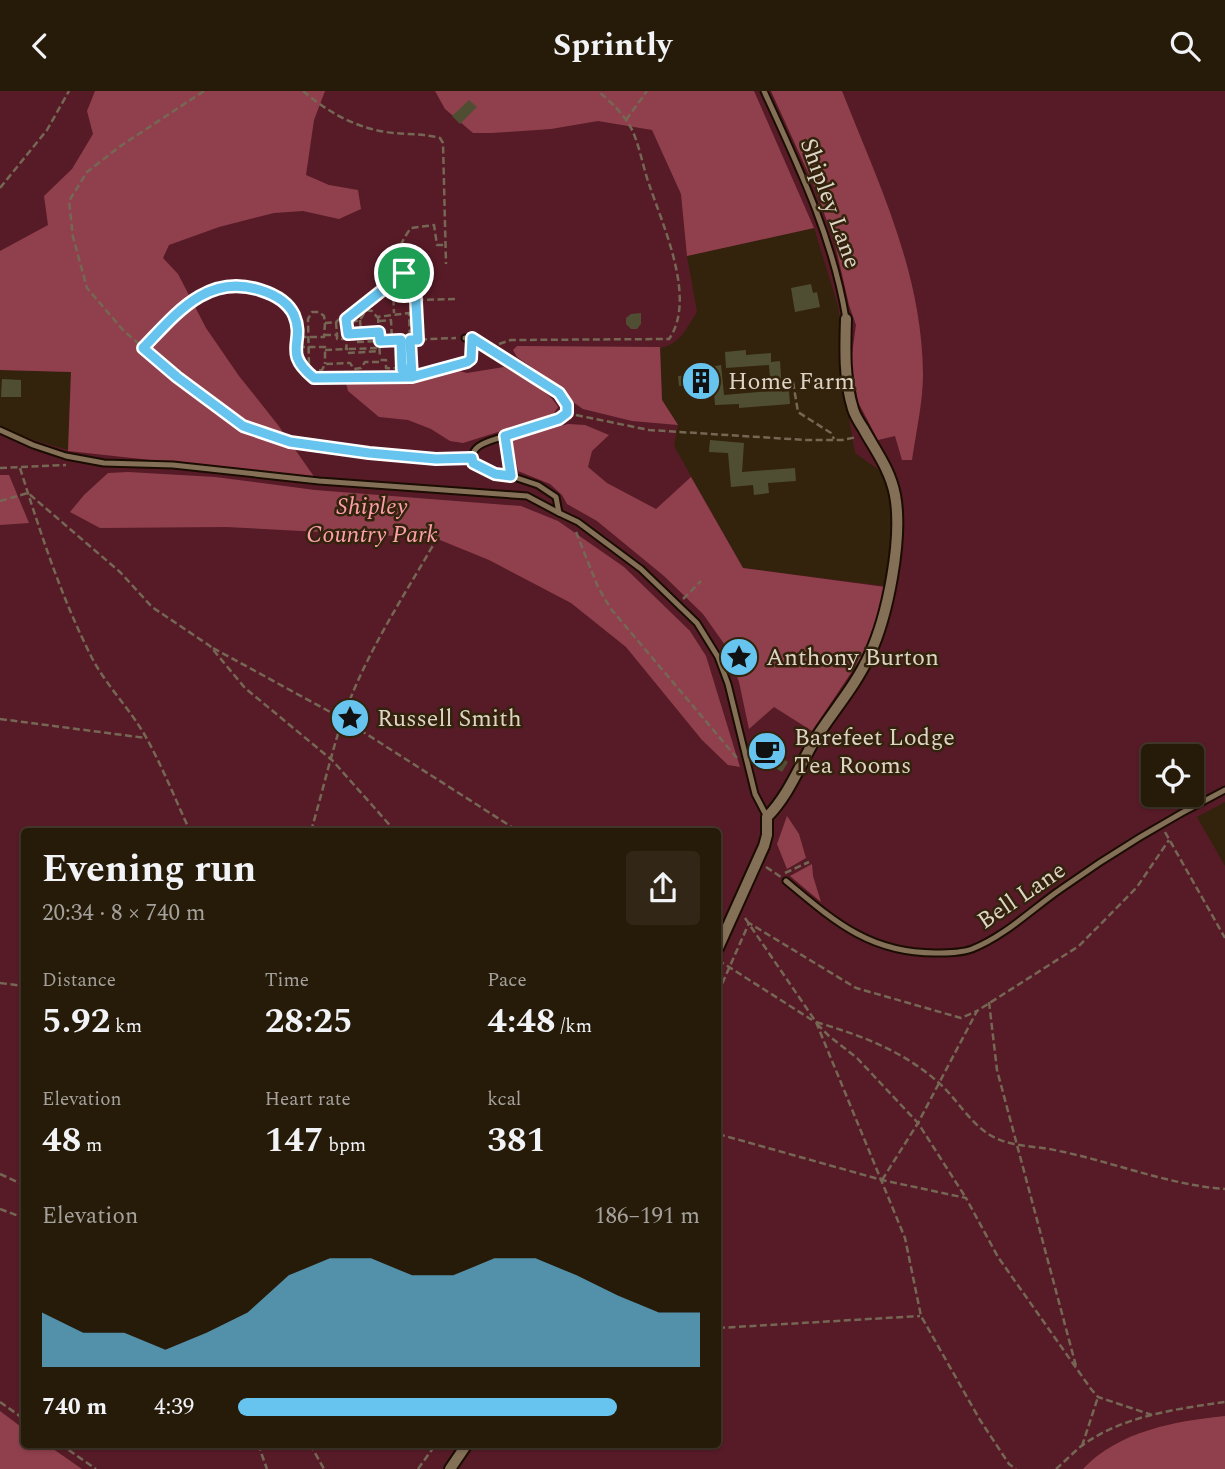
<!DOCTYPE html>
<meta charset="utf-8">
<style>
:root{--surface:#261a09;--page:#322717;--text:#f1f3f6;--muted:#a4a19c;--line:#42382a;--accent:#66c4ef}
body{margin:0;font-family:Spectral,serif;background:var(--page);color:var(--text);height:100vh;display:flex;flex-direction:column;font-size:26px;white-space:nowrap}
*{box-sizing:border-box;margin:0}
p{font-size:23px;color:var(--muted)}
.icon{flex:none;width:38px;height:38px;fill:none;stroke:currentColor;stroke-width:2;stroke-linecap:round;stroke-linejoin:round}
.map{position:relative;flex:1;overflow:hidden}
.sheet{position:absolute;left:21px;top:737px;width:700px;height:620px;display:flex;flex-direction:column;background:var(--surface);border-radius:7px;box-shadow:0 2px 5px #0004,0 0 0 2px var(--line)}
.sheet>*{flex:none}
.tools{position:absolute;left:1141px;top:653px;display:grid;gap:14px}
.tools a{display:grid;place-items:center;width:63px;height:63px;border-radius:7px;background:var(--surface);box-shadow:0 2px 5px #0004,0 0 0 2px var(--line);font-size:35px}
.pin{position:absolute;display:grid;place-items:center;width:60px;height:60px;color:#fff;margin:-30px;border:4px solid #fff;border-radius:50%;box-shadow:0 2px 7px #0007}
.round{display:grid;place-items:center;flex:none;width:74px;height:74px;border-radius:7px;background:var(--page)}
.headline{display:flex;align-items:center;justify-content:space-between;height:119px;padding:0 21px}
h1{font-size:38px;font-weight:700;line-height:52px}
.stats{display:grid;grid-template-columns:repeat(3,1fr);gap:10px;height:119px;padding:7px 21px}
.stats div{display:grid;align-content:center}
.stats b{font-size:35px;font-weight:700}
.stats small{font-size:19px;font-weight:400}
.stats p{font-size:19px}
.chart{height:196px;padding:14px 21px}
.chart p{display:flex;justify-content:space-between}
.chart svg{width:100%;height:126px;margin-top:7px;fill:var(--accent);opacity:.7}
ul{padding:0 21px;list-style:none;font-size:23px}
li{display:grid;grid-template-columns:112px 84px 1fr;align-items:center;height:52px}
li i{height:18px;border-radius:9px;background:var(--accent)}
header{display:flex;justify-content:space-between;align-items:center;height:91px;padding:0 21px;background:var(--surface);font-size:32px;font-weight:700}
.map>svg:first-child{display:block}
</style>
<header><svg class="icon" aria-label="back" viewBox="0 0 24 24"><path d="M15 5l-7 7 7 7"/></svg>Sprintly<svg class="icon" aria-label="search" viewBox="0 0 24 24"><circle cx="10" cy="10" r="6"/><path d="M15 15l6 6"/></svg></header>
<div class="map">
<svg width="1225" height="1378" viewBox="0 0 1225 1378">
<rect width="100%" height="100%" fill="#33230c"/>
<path fill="#571b27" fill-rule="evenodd" d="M 0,0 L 1225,0 L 1225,711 L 1197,726 L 1225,775 L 1225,1378 L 0,1378 L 0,336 L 37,350 L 68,359 L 71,281 L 0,279 ZM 814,137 L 838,215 L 841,236 L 838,263 L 855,362 L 882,381 L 889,405 L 892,432 L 891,461 L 885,495 L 743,477 L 674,355 L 678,334 L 662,309 L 660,257 C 680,253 686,238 697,221 L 687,165 ZM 1153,665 L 1192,665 L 1192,704 L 1153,704 ZM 24,740 L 718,740 L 718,1353 L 24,1353 Z"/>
<g fill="#90404d">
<path d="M 95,0 L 325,0 L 314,29 L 306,84 L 329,94 L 358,99 L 361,118 L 339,128 L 303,120 L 274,122 L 219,136 L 169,154 L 163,167 L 178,183 L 206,237 L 239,285 L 278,334 L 315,387 L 68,360 L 71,281 L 0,279 L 0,160 L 48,134 L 44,105 L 72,78 L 93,43 L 87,20 Z"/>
<path d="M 435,0 L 754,0 L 814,137 L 687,165 L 681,103 L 652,39 L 598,30 L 551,38 L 492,42 L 473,42 L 445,18 Z"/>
<path d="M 771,0 L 842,0 C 879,94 922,181 923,283 C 923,311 916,341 912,369 L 902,369 L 895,345 L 878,349 L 858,311 L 851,270 L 856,234 L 849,214 L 835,153 L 816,99 Z"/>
<path d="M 517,255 L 660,256 L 662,309 L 678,334 L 632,330 L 583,318 L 573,311 L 564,299 L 517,266 L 513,259 Z"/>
<path d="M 504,276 C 519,284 551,301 558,316 L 554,322 L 542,327 L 463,352 L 450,350 L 431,338 L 408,329 L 379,326 L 348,300 L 346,292 L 413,292 L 455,279 L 467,282 Z"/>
<path d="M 568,333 L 585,334 L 609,344 L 592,360 L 588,376 L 607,392 L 656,418 L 691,386 L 743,477 L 885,496 L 876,529 L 863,564 L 812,640 L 774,616 L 749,638 L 739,591 L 725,554 L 703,523 L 664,485 L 597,430 L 567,413 L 562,404 L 550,393 L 518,380 L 512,349 Z"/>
<path d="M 128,381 L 215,386 L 315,399 L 521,415 L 558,430 L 624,476 L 690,540 L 706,565 L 740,676 L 728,674 L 702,649 L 626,556 L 571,512 L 489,469 L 435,447 L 226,436 L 100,437 L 70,421 L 84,404 L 108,382 Z"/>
<path d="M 0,384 L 9,384 L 29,432 L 0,434 Z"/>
<path d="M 787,725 L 799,743 L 806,767 L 787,778 L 777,753 Z"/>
<path d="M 812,773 L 813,785 L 821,811 L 790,785 Z"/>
<path d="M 0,1320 L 24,1338 L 24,1353 L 46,1353 L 82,1378 L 0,1378 Z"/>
<path d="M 1225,1325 L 1225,1378 L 1083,1378 C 1118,1340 1176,1330 1225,1325 Z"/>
</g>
<g fill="#504e32">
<path d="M 469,9 L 477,16 L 460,33 L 452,25 Z"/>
<path d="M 811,193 L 813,202 L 817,201 L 820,216 L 795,221 L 791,197 Z"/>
<path d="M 641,222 L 641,233 L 637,238 L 631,238 L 626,233 L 626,227 L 631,223 Z"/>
<path d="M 746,259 L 746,264 L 771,262 L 771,271 L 780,270 L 782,301 L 789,300 L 790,313 L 739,317 L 739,313 L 715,314 L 714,301 L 704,302 L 704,298 L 693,298 L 693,294 L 679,295 L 678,285 L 693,284 L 693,279 L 721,274 L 724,304 L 771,300 L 769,274 L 726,277 L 725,261 Z"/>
<path d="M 2,288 L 21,289 L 21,306 L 1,306 Z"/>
<path d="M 710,349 L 744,352 L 742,381 L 795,377 L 796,390 L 768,392 L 769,402 L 754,404 L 753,394 L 731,396 L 728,362 L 709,361 Z"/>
<path d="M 764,646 L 780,657 L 776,663 L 788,671 L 782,681 L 753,663 Z"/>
</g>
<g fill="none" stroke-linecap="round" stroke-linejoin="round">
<g stroke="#1a0c00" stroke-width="9">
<g id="lane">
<path d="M 764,0 C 798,74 833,147 846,228"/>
<path d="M 465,247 C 477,247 548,292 559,302 C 564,308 567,314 567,322 L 559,328 L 505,345 L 511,385 L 538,394 L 556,406 L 559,422"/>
<path d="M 0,339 L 33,354 L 66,365 L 104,372 L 173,374 L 319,390 L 527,405 L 559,422 L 578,431 L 641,478 L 697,532 L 718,566 L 728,593 L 755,703 L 767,726"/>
<path d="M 505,345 C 491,350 468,353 473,372 L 495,383 L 511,385"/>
<path d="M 786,790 C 834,830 869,862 935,862 C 948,862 961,862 972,858 C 1005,845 1032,818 1061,798 C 1113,761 1168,728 1225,699"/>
</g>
</g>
<g stroke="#1a0c00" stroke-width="14">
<g id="street">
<path d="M 718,857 L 764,755 L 767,744 L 767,726 C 788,705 799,676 814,650 C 832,621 855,596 869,565 C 888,525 903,447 895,404 C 890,378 875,359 863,337 C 859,331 855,325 853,318 C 844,289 845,258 846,228"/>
<path d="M 450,1378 L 467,1353"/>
</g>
</g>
<g stroke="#756754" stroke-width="2.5" stroke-dasharray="7 3.5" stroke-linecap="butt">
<path d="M 204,0 L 119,56 L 87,81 L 69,110 L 73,146 L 87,197 L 123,239 L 177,286 L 243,335 L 290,351 L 436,368 L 464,367"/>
<path d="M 303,0 C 328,21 354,36 386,41 C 404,44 422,42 440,47 L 443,52 L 446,173"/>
<path d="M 626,29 L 647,0"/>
<path d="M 0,97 L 47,39 L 69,0"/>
<path d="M 404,182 L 415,192 L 417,209 L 455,208"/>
<path d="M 401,185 C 392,169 401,150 411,137 L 434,134 L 437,154 L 445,154"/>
<path d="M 393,197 L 394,222"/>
<path d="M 417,210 L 418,249"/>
<path d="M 378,225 L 380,267"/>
<path d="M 347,227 L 419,171"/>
<path d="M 360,229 L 361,242"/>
<path d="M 379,230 L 391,229 L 392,250"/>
<path d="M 336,231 L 337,244"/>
<path d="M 325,232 L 324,246 L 302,246 L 302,256 L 325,256 L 325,273"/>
<path d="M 348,232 L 348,243 L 379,241"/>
<path d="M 348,243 L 346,258 L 349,258 L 349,262 L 380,260"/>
<path d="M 324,244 L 337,244 L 337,248 L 345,248"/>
<path d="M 401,249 L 402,276"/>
<path d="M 357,251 L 456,247"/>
<path d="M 499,253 L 511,249 L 669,248 C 697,208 663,135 649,93 C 643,76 640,57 633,41 C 626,25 611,11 598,0"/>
<path d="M 144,256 C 178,221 207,182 261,199 C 273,203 289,212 294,225 C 305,252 283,261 314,287 L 416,286 L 471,268 L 472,257"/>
<path d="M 349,258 L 380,257"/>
<path d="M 325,259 L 346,258"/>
<path d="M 411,278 L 386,277 L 386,269 L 380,269 L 380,271 L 365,271 L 361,277 L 354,278 L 350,272 L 325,273 L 322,279 L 314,280 L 309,274 L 308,228 L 312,221 L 319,221 L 324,225 L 325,232 L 336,231 L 342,226 L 346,227 L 348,232 L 360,229 L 366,219 L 372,220 L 377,226 L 409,222 L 411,278 L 412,285"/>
<path d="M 793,291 L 798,321 L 831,342 L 834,348"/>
<path d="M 576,324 L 649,339 L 805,349 L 842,349 L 857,346"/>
<path d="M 0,377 L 66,374"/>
<path d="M 20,377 C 40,440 60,503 90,563 C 105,594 130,617 147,648 C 163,677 176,710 190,740"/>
<path d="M 0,410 L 28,402 L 120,481 L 152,516 L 210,555 L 245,597 L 332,669 L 395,740"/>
<path d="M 576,441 L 598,496 L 611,518 L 737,667"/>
<path d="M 683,508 L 701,490"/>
<path d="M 213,557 L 343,628 L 518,740"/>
<path d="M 0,628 L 146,647"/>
<path d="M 311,740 C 322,703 331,663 343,627 C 365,564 402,508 435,451"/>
<path d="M 1165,741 L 1225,847"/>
<path d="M 766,776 L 781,786"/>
<path d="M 785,782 L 809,771"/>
<path d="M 745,827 L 816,931 L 905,1147 L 921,1225 L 980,1329 L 1009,1373 L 1016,1378"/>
<path d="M 718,869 L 812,929"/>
<path d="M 0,892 L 24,895"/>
<path d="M 718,902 L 749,832 L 856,897 L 961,927 L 977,920"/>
<path d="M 989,911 L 997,979 L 1076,1275"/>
<path d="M 816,931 C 862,945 902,959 939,992 C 955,1006 969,1030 987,1042 C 1008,1057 1034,1054 1059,1060 C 1113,1071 1169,1094 1225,1098"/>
<path d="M 817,933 L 829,945 L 857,967 L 918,1032 L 966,1107"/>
<path d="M 718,1043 L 882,1089 L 966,1107 L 998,1166 L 1091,1298 L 1098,1306 L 1152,1324"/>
<path d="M 0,1083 L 24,1094"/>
<path d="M 882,1089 L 918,1032 L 977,920 L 1079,855 L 1137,796 L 1169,749"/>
<path d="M 0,1118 L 24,1127"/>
<path d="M 718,1237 L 920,1225"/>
<path d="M 0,1311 L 24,1328"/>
<path d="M 60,1353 L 96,1378"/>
<path d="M 258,1353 L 267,1378"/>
<path d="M 310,1353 L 324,1378"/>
<path d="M 1082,1355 L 1098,1306"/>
<path d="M 418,1378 L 436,1353"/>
<path d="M 1056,1378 C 1064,1371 1072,1363 1080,1356 C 1121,1325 1176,1318 1225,1311"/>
</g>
<use href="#lane" stroke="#837057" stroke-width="5"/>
<use href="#street" stroke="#837057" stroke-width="10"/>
</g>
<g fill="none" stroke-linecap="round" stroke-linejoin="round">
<g stroke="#fff" stroke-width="14">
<path id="route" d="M 404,182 L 415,192 L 418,249 L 410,249 L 412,286 L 314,287 C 281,260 306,252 294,224 C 288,211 273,203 260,199 C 207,182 176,223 143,257 L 177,286 L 243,335 L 290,351 L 369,362 L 436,368 L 472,367 L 473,372 L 495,383 L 511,385 L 505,345 L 559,328 L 567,322 L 567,314 L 559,302 L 472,247 L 471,268 L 467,271 L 412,286 L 411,278 L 402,278 L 401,249 L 380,250 L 379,241 L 348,243 L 346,228 L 404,182"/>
</g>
<use href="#route" stroke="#66c4ef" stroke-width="9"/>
</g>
<defs>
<g id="building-disc" transform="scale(2.0125)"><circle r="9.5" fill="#66c4ef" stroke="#33230c"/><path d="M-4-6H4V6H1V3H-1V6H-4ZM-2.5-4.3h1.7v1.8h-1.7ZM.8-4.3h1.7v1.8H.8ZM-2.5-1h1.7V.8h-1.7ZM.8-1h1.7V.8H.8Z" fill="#111"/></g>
<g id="sight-disc" transform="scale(2.0125)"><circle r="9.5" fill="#66c4ef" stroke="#33230c"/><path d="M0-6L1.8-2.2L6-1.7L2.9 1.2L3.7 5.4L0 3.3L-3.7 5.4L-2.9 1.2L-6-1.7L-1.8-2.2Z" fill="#111"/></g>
<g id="cafe-disc" transform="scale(2.0125)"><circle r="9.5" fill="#66c4ef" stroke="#33230c"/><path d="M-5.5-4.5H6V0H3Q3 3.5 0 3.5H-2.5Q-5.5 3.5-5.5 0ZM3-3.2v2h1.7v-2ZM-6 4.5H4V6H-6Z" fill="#111"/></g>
</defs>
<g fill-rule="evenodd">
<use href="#building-disc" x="701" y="290"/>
<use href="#sight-disc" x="739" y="566"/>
<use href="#sight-disc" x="350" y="627"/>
<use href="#cafe-disc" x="767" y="660"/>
</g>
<g text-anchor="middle" stroke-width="5" stroke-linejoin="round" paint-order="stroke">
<g font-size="24" fill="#ded4c6" stroke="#33230c">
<text transform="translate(831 112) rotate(70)" y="8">Shipley Lane</text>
<text transform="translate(1021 804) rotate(-34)" y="8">Bell Lane</text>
</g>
<g font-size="24" fill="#ded4c6" stroke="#33230c" text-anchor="start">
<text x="728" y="298">Home Farm</text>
<text x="766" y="574">Anthony Burton</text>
<text x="377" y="635">Russell Smith</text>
<text x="794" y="654">Barefeet Lodge<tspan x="794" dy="28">Tea Rooms</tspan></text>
</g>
<g font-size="24" font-style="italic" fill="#fda0ac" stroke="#33230c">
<text x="372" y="423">Shipley<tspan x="372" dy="28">Country Park</tspan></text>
</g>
</g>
</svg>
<div class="tools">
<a><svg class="icon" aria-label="locate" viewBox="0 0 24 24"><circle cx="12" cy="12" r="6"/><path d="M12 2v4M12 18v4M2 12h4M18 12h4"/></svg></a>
</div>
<div class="pin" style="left:404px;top:182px;background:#1e9e55"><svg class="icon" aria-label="arrive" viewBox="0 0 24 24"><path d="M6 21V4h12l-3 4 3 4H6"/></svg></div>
<section class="sheet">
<div class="headline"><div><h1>Evening run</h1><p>20:34 · 8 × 740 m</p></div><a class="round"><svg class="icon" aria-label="share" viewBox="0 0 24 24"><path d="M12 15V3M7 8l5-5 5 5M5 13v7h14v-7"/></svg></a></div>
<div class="stats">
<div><p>Distance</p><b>5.92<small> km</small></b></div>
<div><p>Time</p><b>28:25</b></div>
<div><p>Pace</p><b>4:48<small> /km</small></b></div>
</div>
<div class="stats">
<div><p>Elevation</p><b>48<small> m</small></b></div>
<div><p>Heart rate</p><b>147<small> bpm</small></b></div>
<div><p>kcal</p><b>381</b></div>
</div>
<div class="chart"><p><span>Elevation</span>186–191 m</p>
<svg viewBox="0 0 160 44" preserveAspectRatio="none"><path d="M0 44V25L10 32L20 32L30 38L40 32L50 25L60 12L70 6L80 6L90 12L100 12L110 6L120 6L130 12L140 19L150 25L160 25V44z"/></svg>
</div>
<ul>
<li><b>740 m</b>4:39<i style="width:82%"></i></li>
</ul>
</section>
</div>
